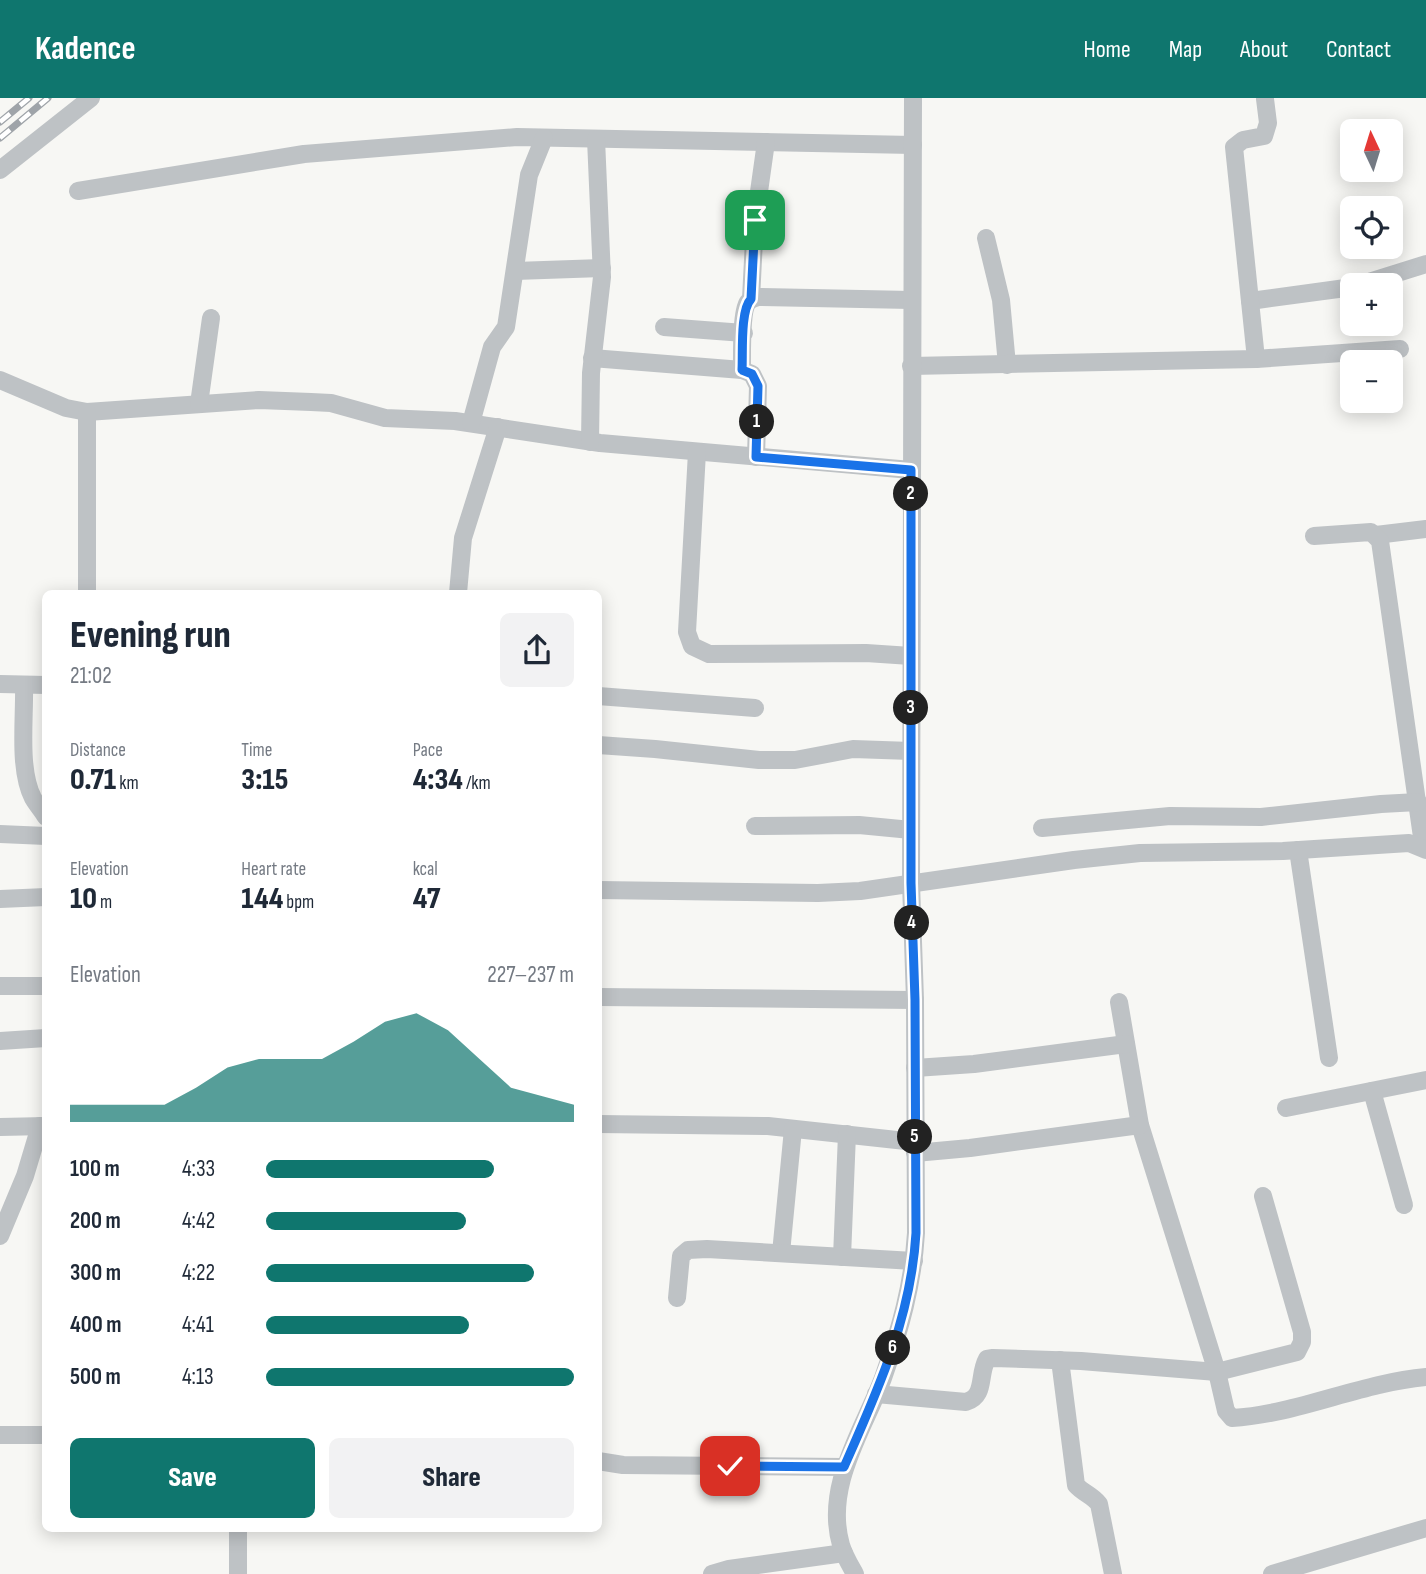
<!DOCTYPE html>
<meta charset="utf-8">
<style>
:root{--surface:#fff;--page:#f2f2f3;--text:#1f2937;--muted:#747a83;--accent:#0f766e}
body{margin:0;font-family:"Sofia Sans Condensed",sans-serif;background:var(--page);color:var(--text);height:100vh;display:flex;flex-direction:column;font-size:26px;white-space:nowrap}
*{box-sizing:border-box;margin:0}
p{font-size:23px;color:var(--muted)}
.icon{flex:none;width:38px;height:38px;fill:none;stroke:currentColor;stroke-width:2;stroke-linecap:round;stroke-linejoin:round}
.map{position:relative;flex:1;overflow:hidden}
.side{position:absolute;left:42px;top:492px;width:560px;height:942px;display:flex;flex-direction:column;background:var(--surface);border-radius:10px;box-shadow:0 4px 18px #0003}
.side>*{flex:none}
.needle{width:46px;rotate:356deg}
.tools{position:absolute;left:1340px;top:21px;display:grid;gap:14px}
.tools a{display:grid;place-items:center;width:63px;height:63px;border-radius:10px;background:var(--surface);box-shadow:0 4px 18px #0003;font-size:35px}
.pin{position:absolute;display:grid;place-items:center;width:60px;height:60px;color:#fff;margin:-30px;border-radius:14px;box-shadow:0 4px 10px #0006}
.km{position:absolute;width:35px;height:35px;margin:-18px;border-radius:50%;background:#222;color:#fff;font-size:19px;line-height:35px;text-align:center}
.round{display:grid;place-items:center;flex:none;width:74px;height:74px;border-radius:10px;background:var(--page)}
.headline{display:flex;align-items:center;justify-content:space-between;height:119px;padding:0 28px}
h1{font-size:38px;font-weight:800;line-height:52px}
.metrics{display:grid;grid-template-columns:repeat(3,1fr);gap:10px;height:119px;padding:7px 28px}
.metrics div{display:grid;align-content:center}
.metrics b{font-size:30px;font-weight:800}
.metrics small{font-size:19px;font-weight:400}
.metrics p{font-size:19px}
.chart{height:196px;padding:14px 28px}
.chart p{display:flex;justify-content:space-between}
.chart svg{width:100%;height:126px;margin-top:7px;fill:var(--accent);opacity:.7}
.primary-button{display:flex;gap:14px;margin-top:auto;padding:14px 28px}
.primary-button a{flex:1;height:80px;border-radius:10px;background:var(--accent);color:#fff;font-size:28px;font-weight:800;line-height:80px;text-align:center}
.primary-button a+a{background:var(--page);color:var(--text)}
ul{padding:0 28px;list-style:none;font-size:23px}
li{display:grid;grid-template-columns:112px 84px 1fr;align-items:center;height:52px}
li i{height:18px;border-radius:9px;background:var(--accent)}
header{display:flex;align-items:center;gap:42px;box-sizing:border-box;height:98px;padding:0 35px;background:var(--accent);color:#fff}
header strong{font-size:33px}
nav{display:flex;gap:38px;margin-inline-start:auto;font-size:24px}
.map>svg:first-child{display:block}
</style>
<header>
<strong>Kadence</strong>
<nav><a>Home</a><a>Map</a><a>About</a><a>Contact</a></nav>
</header>
<div class="map">
<svg width="1426" height="1476" viewBox="0 0 1426 1476">
<rect width="100%" height="100%" fill="#f7f7f4"/>
<g fill="none" stroke-linecap="round" stroke-linejoin="round">
<g stroke="#bec2c5" stroke-width="18">
<path d="M 0,72 L 91,0"/>
<path d="M 78,93 L 304,56 L 517,39 L 913,47"/>
<path d="M 986,140 L 1001,202 L 1007,267"/>
<path d="M 515,173 L 602,170"/>
<path d="M 1359,187 L 1426,166"/>
<path d="M 751,201 L 755,122 L 766,44"/>
<path d="M 1250,203 L 1353,189"/>
<path d="M 664,229 L 744,235"/>
<path d="M 592,260 L 742,272 L 752,276 L 758,288 L 756,359"/>
<path d="M 1256,261 L 1234,49 L 1243,42 L 1264,38 L 1268,25 L 1265,1"/>
<path d="M 911,268 L 1256,261 L 1400,251"/>
<path d="M 742,272 C 742,259 741,213 748,204 C 751,201 754,200 758,199 L 911,202"/>
<path d="M 0,282 L 66,310 L 87,314 L 259,302 L 311,304 L 331,305 L 385,320 L 455,323 L 600,345 L 911,372"/>
<path d="M 199,306 L 211,220"/>
<path d="M 87,314 L 87,495"/>
<path d="M 471,325 L 492,249 L 506,229 L 529,77 L 544,40"/>
<path d="M 590,344 L 591,275 L 602,179 L 596,41"/>
<path d="M 697,354 L 687,534 L 692,548 L 709,556 L 866,555 L 911,558"/>
<path d="M 1376,437 L 1426,431"/>
<path d="M 1314,438 L 1371,434 L 1380,443 L 1422,739"/>
<path d="M 458,495 L 463,440 L 498,329"/>
<path d="M 0,586 L 46,587"/>
<path d="M 24,587 C 25,620 18,671 33,700 C 37,707 42,712 46,719"/>
<path d="M 598,598 L 755,610"/>
<path d="M 598,647 L 655,651 L 759,662 L 795,662 L 853,651 L 911,653"/>
<path d="M 755,728 L 859,727 L 911,732"/>
<path d="M 1042,730 L 1170,718 L 1261,719 L 1381,706 L 1418,704"/>
<path d="M 0,736 L 46,738"/>
<path d="M 1298,752 L 1329,960"/>
<path d="M 598,792 L 818,795 L 860,793 L 1074,762 L 1140,755 L 1283,753 L 1409,745 L 1426,752"/>
<path d="M 0,801 L 46,799"/>
<path d="M 0,888 L 46,888"/>
<path d="M 598,899 L 915,902"/>
<path d="M 1119,904 L 1140,1027 L 1217,1274 L 1226,1313 L 1232,1320 C 1298,1316 1360,1285 1426,1279"/>
<path d="M 0,943 L 46,940"/>
<path d="M 915,970 L 974,966 L 1126,946"/>
<path d="M 1372,993 L 1404,1107"/>
<path d="M 1286,1010 L 1426,982"/>
<path d="M 598,1026 L 768,1028 L 915,1044"/>
<path d="M 0,1029 L 46,1028"/>
<path d="M 915,1055 L 970,1050 L 1140,1027"/>
<path d="M 0,1138 L 25,1078 L 40,1028"/>
<path d="M 781,1155 L 793,1031"/>
<path d="M 842,1159 L 847,1036"/>
<path d="M 677,1200 L 681,1158 L 688,1152 L 707,1151 L 914,1163"/>
<path d="M 1060,1262 L 1076,1387 C 1083,1395 1092,1397 1099,1406 L 1113,1476"/>
<path d="M 876,1296 L 966,1304 C 986,1298 978,1277 987,1261 L 993,1260 L 1081,1263 L 1217,1274 L 1297,1254 L 1302,1244 L 1302,1234 L 1263,1098"/>
<path d="M 0,1337 L 46,1337"/>
<path d="M 598,1363 L 623,1367 L 844,1369"/>
<path d="M 238,1476 L 238,1430"/>
<path d="M 712,1476 L 729,1471 L 844,1455"/>
<path d="M 855,1476 C 850,1467 844,1457 841,1447 C 824,1388 863,1333 883,1280 C 900,1232 913,1186 916,1135 L 915,902 L 911,785 L 913,0"/>
<path d="M 1272,1476 L 1426,1430"/>
</g>
<g stroke="#9fa4a9" stroke-width="7">
<g id="rail">
<path d="M 0,24 L 29,0"/>
<path d="M 0,40 L 48,0"/>
</g>
</g>
<use href="#rail" stroke="#fff" stroke-width="4.5" stroke-dasharray="13" stroke-linecap="butt"/>
</g>
<g fill="none" stroke-linecap="round" stroke-linejoin="round">
<g stroke="#fff" stroke-width="14">
<path id="route" d="M 730,1368 L 844,1369 C 878,1292 911,1220 916,1135 L 915,902 L 911,785 L 911,372 L 756,359 L 758,288 L 752,276 L 742,272 C 743,256 740,212 751,201 L 755,122"/>
</g>
<use href="#route" stroke="#1a73e8" stroke-width="9"/>
</g>
</svg>
<div class="tools">
<a><svg class="needle" viewBox="-14 -14 28 28"><path d="M0-13l5 13h-10z" fill="#e53935"/><path d="M0 13l5-13h-10z" fill="#747a83"/></svg></a>
<a><svg class="icon" aria-label="locate" viewBox="0 0 24 24"><circle cx="12" cy="12" r="6"/><path d="M12 2v4M12 18v4M2 12h4M18 12h4"/></svg></a>
<a>+</a>
<a>−</a>
</div>
<div class="pin" style="left:755px;top:122px;background:#1e9e55"><svg class="icon" aria-label="arrive" viewBox="0 0 24 24"><path d="M6 21V4h12l-3 4 3 4H6"/></svg></div>
<div class="pin" style="left:730px;top:1368px;background:#d93025"><svg class="icon" aria-label="check" viewBox="0 0 24 24"><path d="M5 12l5 5 9-10"/></svg></div>
<b class="km" style="left:757px;top:324px">1</b>
<b class="km" style="left:911px;top:396px">2</b>
<b class="km" style="left:911px;top:610px">3</b>
<b class="km" style="left:912px;top:825px">4</b>
<b class="km" style="left:915px;top:1039px">5</b>
<b class="km" style="left:893px;top:1250px">6</b>
<section class="side">
<div class="headline"><div><h1>Evening run</h1><p>21:02</p></div><a class="round"><svg class="icon" aria-label="share" viewBox="0 0 24 24"><path d="M12 15V3M7 8l5-5 5 5M5 13v7h14v-7"/></svg></a></div>
<div class="metrics">
<div><p>Distance</p><b>0.71<small> km</small></b></div>
<div><p>Time</p><b>3:15</b></div>
<div><p>Pace</p><b>4:34<small> /km</small></b></div>
</div>
<div class="metrics">
<div><p>Elevation</p><b>10<small> m</small></b></div>
<div><p>Heart rate</p><b>144<small> bpm</small></b></div>
<div><p>kcal</p><b>47</b></div>
</div>
<div class="chart"><p><span>Elevation</span>227–237 m</p>
<svg viewBox="0 0 160 44" preserveAspectRatio="none"><path d="M0 44V38L10 38L20 38L30 38L40 32L50 25L60 22L70 22L80 22L90 16L100 9L110 6L120 12L130 22L140 32L150 35L160 38V44z"/></svg>
</div>
<ul>
<li><b>100 m</b>4:33<i style="width:74%"></i></li>
<li><b>200 m</b>4:42<i style="width:65%"></i></li>
<li><b>300 m</b>4:22<i style="width:87%"></i></li>
<li><b>400 m</b>4:41<i style="width:66%"></i></li>
<li><b>500 m</b>4:13<i style="width:100%"></i></li>
</ul>
<div class="primary-button"><a>Save</a><a>Share</a></div>
</section>
</div>
